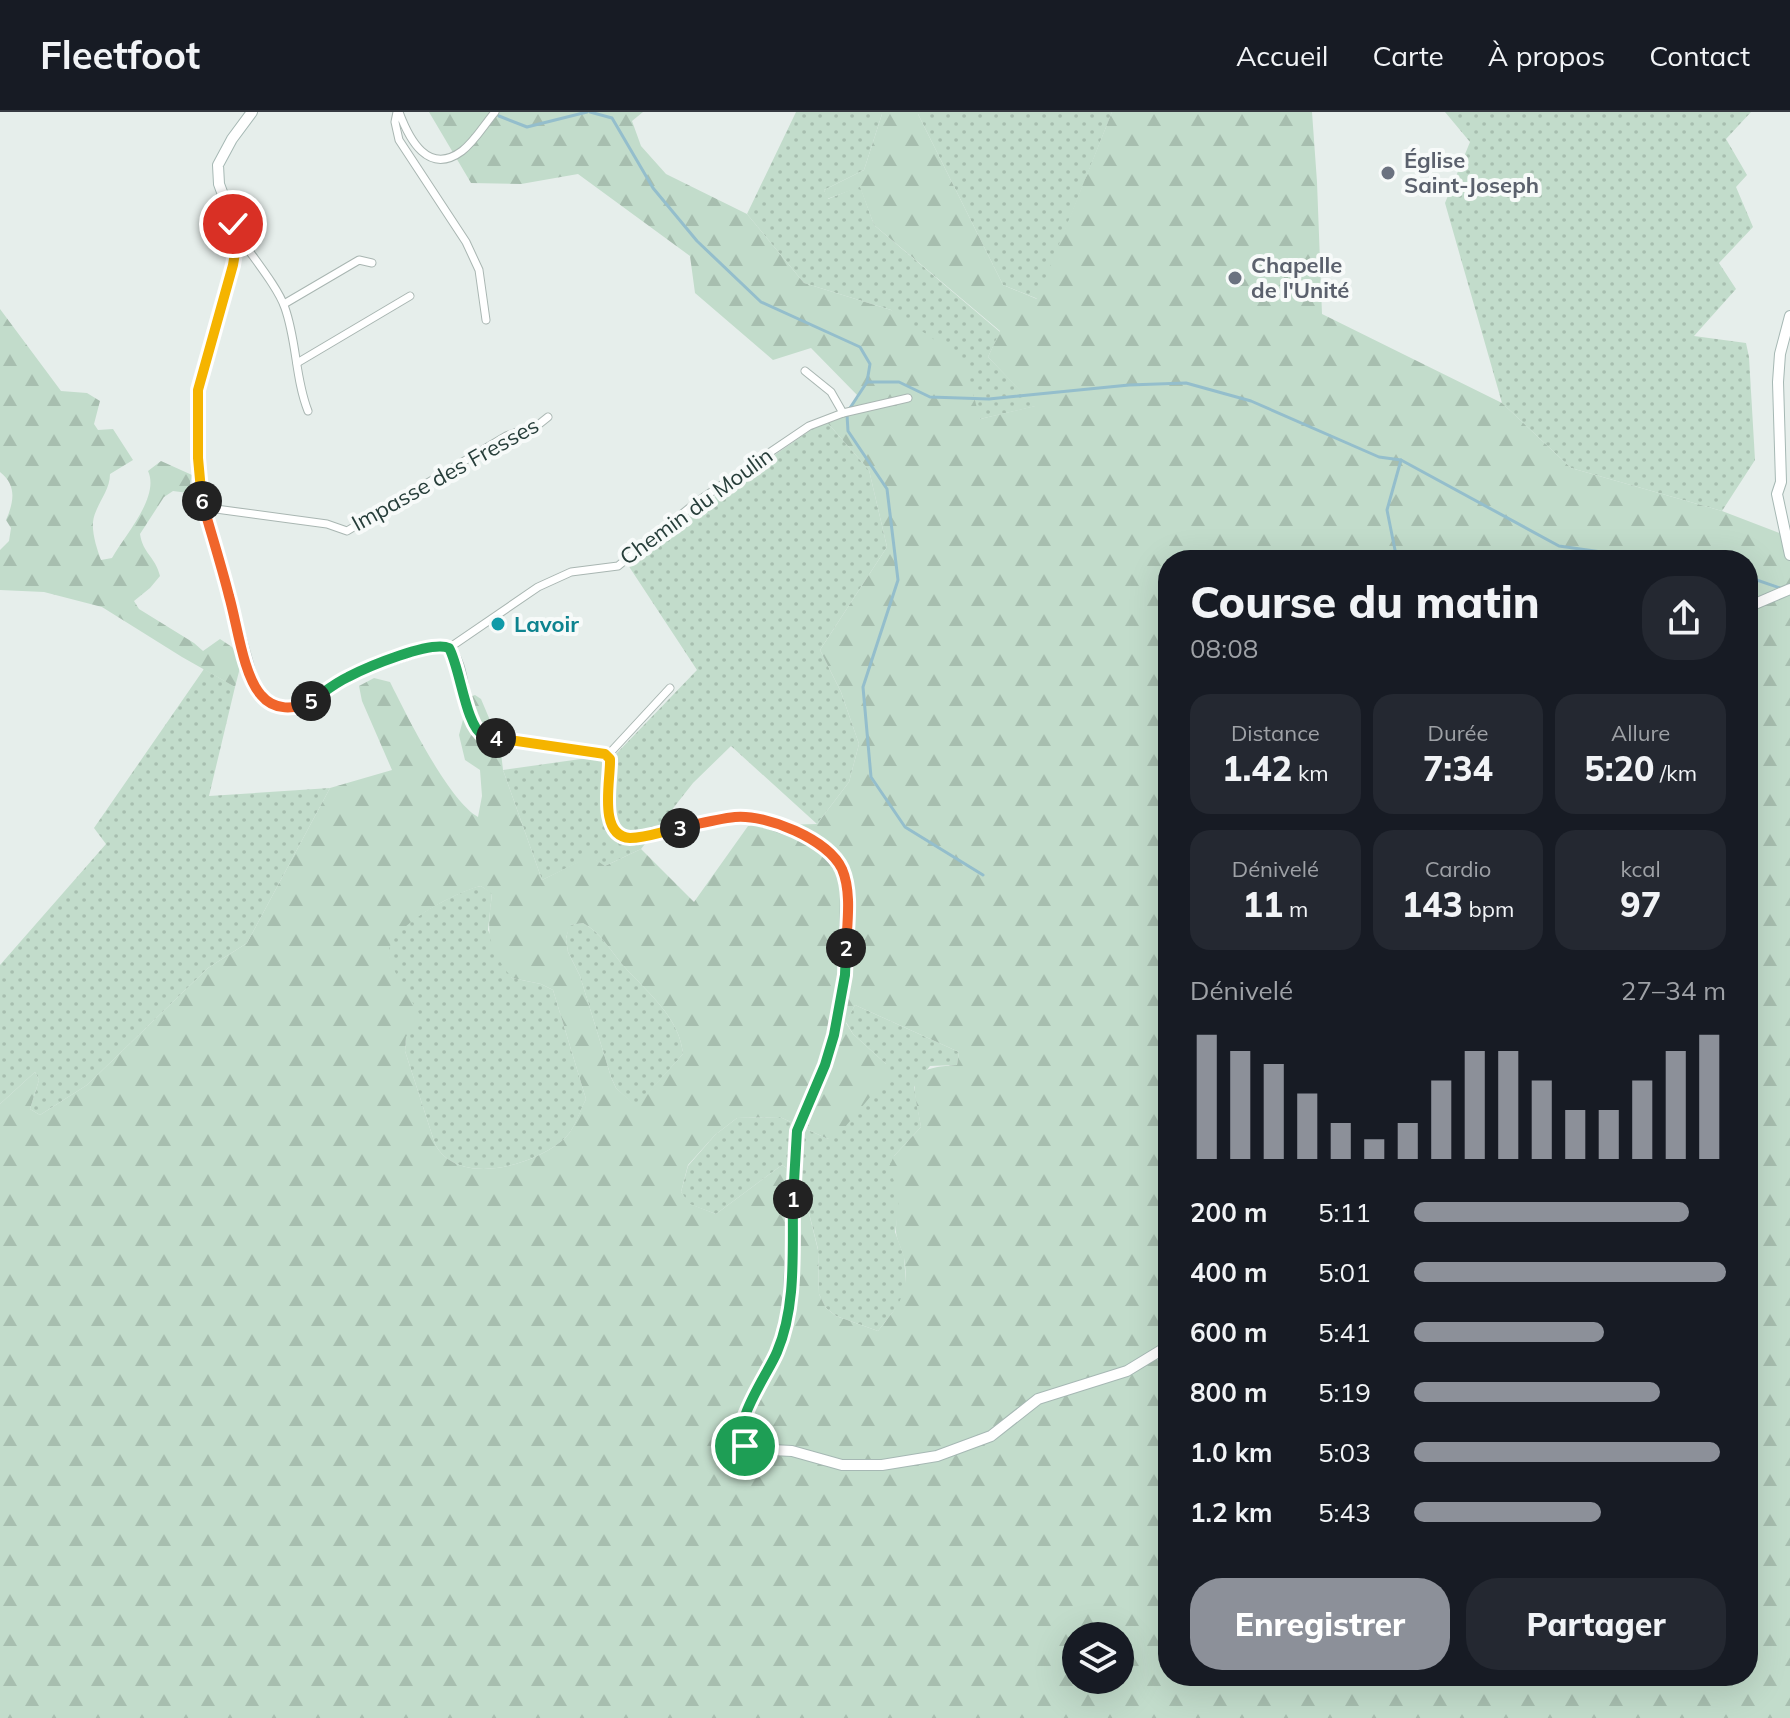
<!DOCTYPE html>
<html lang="fr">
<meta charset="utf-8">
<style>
:root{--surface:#171b24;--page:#242831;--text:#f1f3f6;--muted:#9ea1a6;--line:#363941;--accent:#8c9099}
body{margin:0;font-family:Mulish,sans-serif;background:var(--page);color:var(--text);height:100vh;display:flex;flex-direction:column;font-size:30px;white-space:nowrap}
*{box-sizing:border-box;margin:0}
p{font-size:26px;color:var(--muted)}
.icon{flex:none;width:44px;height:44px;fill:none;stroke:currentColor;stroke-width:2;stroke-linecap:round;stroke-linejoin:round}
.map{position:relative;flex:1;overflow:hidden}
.sheet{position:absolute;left:1158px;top:438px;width:600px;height:1136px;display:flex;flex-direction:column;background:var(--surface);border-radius:32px;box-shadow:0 8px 32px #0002}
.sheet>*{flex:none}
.tools{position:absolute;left:1062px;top:1510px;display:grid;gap:16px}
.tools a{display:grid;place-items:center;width:72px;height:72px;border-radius:50%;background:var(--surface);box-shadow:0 8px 32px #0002;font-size:40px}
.pin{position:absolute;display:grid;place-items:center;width:68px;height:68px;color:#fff;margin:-34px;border:4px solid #fff;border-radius:50%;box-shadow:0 2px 8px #0007}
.km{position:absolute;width:40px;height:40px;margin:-20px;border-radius:50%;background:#222;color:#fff;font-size:22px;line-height:40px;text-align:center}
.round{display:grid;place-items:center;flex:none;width:84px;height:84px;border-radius:32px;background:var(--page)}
.summary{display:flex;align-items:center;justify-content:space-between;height:136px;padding:0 32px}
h1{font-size:44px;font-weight:800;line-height:60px}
.metrics{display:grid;grid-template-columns:repeat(3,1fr);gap:12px;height:136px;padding:8px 32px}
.metrics div{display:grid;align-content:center;border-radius:20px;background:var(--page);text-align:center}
.metrics b{font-size:34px;font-weight:800}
.metrics small{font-size:22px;font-weight:400}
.metrics p{font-size:22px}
.chart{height:224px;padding:16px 32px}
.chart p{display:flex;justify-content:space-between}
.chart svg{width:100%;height:144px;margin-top:8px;stroke:var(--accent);stroke-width:6}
.action{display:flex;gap:16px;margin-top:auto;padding:16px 32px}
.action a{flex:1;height:92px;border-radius:32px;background:var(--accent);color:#fff;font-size:32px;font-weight:800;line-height:92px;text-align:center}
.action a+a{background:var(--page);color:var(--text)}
ul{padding:0 32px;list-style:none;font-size:26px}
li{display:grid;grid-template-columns:128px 96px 1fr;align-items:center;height:60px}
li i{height:20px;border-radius:10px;background:var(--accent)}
header{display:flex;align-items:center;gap:48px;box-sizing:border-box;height:112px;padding:0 40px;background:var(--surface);border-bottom:2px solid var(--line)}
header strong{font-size:38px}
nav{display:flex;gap:44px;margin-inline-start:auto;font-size:28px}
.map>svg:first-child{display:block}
</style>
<header>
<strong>Fleetfoot</strong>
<nav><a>Accueil</a><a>Carte</a><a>À propos</a><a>Contact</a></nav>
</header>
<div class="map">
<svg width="1790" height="1606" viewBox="0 0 1790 1606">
<defs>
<pattern id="grass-dots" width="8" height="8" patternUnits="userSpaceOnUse" patternTransform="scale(2)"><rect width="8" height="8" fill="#c2dccb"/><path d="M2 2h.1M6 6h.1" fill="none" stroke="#a7beaf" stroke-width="1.8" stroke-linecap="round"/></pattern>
<pattern id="forest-firs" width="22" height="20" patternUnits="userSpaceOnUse" patternTransform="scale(2)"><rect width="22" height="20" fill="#c2dccb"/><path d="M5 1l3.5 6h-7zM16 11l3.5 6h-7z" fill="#a7beaf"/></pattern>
</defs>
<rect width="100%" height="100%" fill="#e6eeeb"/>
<g fill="url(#grass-dots)">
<path d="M 796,0 L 1112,0 L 1038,187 L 1003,173 L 918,2 L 882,2 L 864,58 L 824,78 L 828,87 L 860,74 L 874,113 L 1000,220 L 988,245 L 1036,294 L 980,307 L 891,198 L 804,171 L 747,102 Z"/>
<path d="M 1445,0 L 1751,0 L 1726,27 L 1747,63 L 1736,75 L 1753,115 L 1719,151 L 1736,177 L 1694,224 L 1746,231 L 1749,245 L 1755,348 L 1722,399 L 1571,356 L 1502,291 L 1445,91 L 1470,30 Z"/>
<path d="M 825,308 L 869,358 L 887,435 L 820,538 L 841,580 L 859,632 L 849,670 L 817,712 L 731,634 L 693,671 L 641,737 L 605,754 L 590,745 L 542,768 L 503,658 L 616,642 L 697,558 L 628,453 L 700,395 Z"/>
<path d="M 204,557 L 235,575 L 209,684 L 330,676 L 247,831 L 208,856 L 87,973 L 40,1003 L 30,997 L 39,968 L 35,960 L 0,992 L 0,853 L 106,732 L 94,716 Z"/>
<path d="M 481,774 L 492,781 L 488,818 L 512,866 L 541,872 L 553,878 L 586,987 C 580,999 575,1016 566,1025 C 536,1054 458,1076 435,1032 L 405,939 L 406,925 L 389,845 C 389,841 388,836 390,832 C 397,811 460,778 481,774 Z"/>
<path d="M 583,811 C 600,820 609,836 621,851 C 645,879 679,903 683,942 L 636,995 L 616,976 L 611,965 L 580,864 L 568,840 L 566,827 L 569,813 Z"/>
<path d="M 855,893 L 959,940 L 957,953 L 930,954 L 914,975 L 921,1015 L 894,1044 L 901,1081 L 895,1120 L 904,1144 L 906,1173 L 903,1187 L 878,1219 L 836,1204 L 826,1196 L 819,1182 L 818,1137 L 800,1065 L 782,1053 L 716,1102 L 689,1092 L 681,1080 L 688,1054 L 715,1023 L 737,1006 L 780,1005 L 828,1027 L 886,952 L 853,922 L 846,910 Z"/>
</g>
<g fill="url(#forest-firs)" fill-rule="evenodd">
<path d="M 429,0 L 643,0 L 632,9 L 641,34 L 666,62 L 747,102 L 804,171 L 891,198 L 964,248 L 980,307 L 1035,294 L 988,245 L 1000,219 L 874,113 L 860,75 L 827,87 L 824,78 L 864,58 L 882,2 L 918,2 L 1003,173 L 1037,187 L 1112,0 L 1312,0 L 1317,70 L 1322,202 L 1502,291 L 1571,356 L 1722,399 L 1790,425 L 1790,1606 L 0,1606 L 0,992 L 35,960 L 39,968 L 30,997 L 40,1003 L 87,973 L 208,856 L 247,831 L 330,676 L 392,658 L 362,589 L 359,574 L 374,566 L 390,570 C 406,602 448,688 478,705 L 482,684 L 480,658 L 465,648 L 459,623 L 469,585 L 475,583 L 481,587 L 500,632 L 503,658 L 542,768 L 590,744 L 605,754 L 641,737 L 694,790 L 748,714 L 817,712 L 849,670 L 859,632 L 841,580 L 820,538 L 887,435 L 869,358 L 825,308 L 843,301 L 859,285 L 811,236 L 773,248 L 695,181 L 690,144 L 578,62 L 521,72 L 471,71 ZM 1168,448 L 1748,448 L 1748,1564 L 1168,1564 ZM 481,774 L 492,782 C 487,822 486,833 512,866 L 541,872 L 553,878 L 586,987 C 580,998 575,1016 566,1025 C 536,1054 458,1076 435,1032 L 405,939 L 406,925 L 420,903 C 412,888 390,857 389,841 C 388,815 458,779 481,774 ZM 583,811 C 600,820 609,836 621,851 C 645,879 679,903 683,942 L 636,994 L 616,976 L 611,965 L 580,864 L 568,840 L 566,826 L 570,813 ZM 855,893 L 959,940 L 957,953 C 903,956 913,970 921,1015 L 894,1044 L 888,1057 C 905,1089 897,1083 896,1116 C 895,1126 902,1136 904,1146 C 910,1182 899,1192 878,1219 L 836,1204 L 826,1196 L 819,1182 L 818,1138 L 800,1065 L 782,1053 L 716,1102 L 690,1092 L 681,1080 L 688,1053 L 715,1023 L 737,1006 L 780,1005 L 828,1027 L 840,1021 L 886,966 L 886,952 L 853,922 L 846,911 ZM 1076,1524 L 1120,1524 L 1120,1568 L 1076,1568 Z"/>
<path d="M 0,197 L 61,279 L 87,281 L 100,289 L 94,312 L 98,318 L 113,317 L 133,348 L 110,362 C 110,380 95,393 93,410 C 92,422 97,437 101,448 L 112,446 C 125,423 160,385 148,359 L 161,349 L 192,363 L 188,381 L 173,379 L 164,385 L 140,422 C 143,442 155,444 160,464 L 150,476 L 134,489 L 139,497 L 194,531 L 203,539 L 220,527 L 232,535 L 242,548 L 235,575 L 182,545 L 102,495 L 44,480 L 0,478 L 0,438 L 9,429 L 11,416 L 6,408 C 14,390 17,373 0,360 Z"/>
</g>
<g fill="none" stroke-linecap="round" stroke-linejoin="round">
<g stroke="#94becc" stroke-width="3">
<path d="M 590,0 L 612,6 L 653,76 L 697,129 L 761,190 L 860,235 L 870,252 L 867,270 L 899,270 L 930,285 L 989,287 L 1129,273 L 1186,271 L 1251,289 L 1379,345 L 1401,348 L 1559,434 L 1658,448"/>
<path d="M 499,4 L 527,15 L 587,0"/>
<path d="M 850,296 L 867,270"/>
<path d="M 847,303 L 848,319 L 887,377 L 898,468 L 863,575 L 871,665 L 905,715 L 983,763"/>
<path d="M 1397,448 L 1387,398 L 1401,348"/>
<path d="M 1748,465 L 1783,477"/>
</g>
<g stroke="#a9b6b2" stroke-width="9">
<g id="street">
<path d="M 397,0 L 395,10 L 399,28 L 466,130 L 479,158 L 486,208"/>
<path d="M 399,0 C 409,27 428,64 462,39 C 475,29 484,13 495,0"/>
<path d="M 238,123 C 251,143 278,175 285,196 C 297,230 295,266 308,299"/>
<path d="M 284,192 L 359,148 L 372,151"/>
<path d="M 297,251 L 410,184"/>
<path d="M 805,259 L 831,280 L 843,301"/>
<path d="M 202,390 L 216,397 L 327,412 L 347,419 L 506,324 L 538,313 L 548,305"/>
<path d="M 449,536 L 538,475 L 571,460 L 618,454 L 698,389 L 809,314 L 843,301 L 908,286"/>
<path d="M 607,644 L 670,576"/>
</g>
</g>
<g stroke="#a6b8b4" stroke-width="12">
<g id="secondary">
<path d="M 252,0 L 232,27 L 218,53 L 219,72 L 238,123 L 233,153 L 198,278 L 198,305 L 200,382 L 253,570 L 260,583 L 272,592 L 285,596 L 301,594 L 339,570 L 370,555 L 433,534 L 446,534 C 471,556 456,601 483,623 L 607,644 C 619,666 590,728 635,725 L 738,705 L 763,709 L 810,726 L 820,732 L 842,758 L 846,775 L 845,863 L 842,885 L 825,953 L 797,1019 L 788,1199 L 778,1238 L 740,1314 L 741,1329 L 745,1334 L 753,1337 L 792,1339 L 842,1353 L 882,1353 L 937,1344 L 991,1324 L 1038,1287 L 1127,1259 L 1168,1234"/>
<path d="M 1790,204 L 1780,242 L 1778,270 L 1781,370 L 1777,382 L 1790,443"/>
<path d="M 1748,495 L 1790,477"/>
</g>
</g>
<use href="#street" stroke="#fff" stroke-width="7"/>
<use href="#secondary" stroke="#fff" stroke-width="10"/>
</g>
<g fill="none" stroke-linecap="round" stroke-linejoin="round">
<g stroke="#fff" stroke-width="16">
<path id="split-1" d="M 745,1334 C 730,1313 768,1262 777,1240 C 797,1193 792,1136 793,1087"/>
</g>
<g stroke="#fff" stroke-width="16">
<path id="split-2" d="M 793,1087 L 797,1019 L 825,953 L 834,923 L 845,863 L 846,836"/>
</g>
<g stroke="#fff" stroke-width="16">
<path id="split-3" d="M 680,716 C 698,712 717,707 735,705 C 766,702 828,727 842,757 C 852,780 847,812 846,836"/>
</g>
<g stroke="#fff" stroke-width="16">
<path id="split-4" d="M 496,626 L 605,642 L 610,647 C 611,667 597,724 630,726 C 646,726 664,719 680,716"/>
</g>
<g stroke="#fff" stroke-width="16">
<path id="split-5" d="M 311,589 C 323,581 335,571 348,565 C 367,555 431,528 449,536 C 460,555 466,615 483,623 C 487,625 491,625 496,626"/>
</g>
<g stroke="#fff" stroke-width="16">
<path id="split-6" d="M 202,389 C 211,421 221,452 229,484 C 237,511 243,563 261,583 C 274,599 295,598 311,589"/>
</g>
<g stroke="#fff" stroke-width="16">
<path id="split-7" d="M 202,389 L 198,346 L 198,278 L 233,153 L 238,123 L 233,112"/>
</g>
<use href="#split-1" stroke="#22a559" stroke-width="10"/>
<use href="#split-2" stroke="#22a559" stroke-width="10"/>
<use href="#split-3" stroke="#f0652b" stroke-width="10"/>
<use href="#split-4" stroke="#f5b400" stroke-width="10"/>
<use href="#split-5" stroke="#22a559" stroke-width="10"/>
<use href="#split-6" stroke="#f0652b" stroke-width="10"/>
<use href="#split-7" stroke="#f5b400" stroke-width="10"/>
</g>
<g fill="#6b7280" stroke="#f7faf9" stroke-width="3">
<circle cx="1388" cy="61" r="8"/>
<circle cx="1235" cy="166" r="8"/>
</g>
<circle fill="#0f9aa8" stroke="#f7faf9" stroke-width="3" cx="498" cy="512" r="8"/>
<g text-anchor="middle" stroke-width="8" stroke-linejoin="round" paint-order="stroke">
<g font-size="22" font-weight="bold" fill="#5b616d" stroke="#f7faf9" text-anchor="start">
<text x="1404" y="56">Église<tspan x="1404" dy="25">Saint-Joseph</tspan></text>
<text x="1251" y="161">Chapelle<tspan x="1251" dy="25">de l'Unité</tspan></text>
</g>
<g font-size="22" fill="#273e3a" stroke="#f7faf9">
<text transform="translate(445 362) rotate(-29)" y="8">Impasse des Fresses</text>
<text transform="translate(696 394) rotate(-36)" y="8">Chemin du Moulin</text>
</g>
<g font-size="22" font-weight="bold" fill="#0d838f" stroke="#f7faf9" text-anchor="start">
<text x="514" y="520">Lavoir</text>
</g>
</g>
</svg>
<div class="tools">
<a><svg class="icon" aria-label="layers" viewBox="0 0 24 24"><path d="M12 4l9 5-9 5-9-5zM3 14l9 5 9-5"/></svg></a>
</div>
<div class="pin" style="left:745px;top:1334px;background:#1e9e55"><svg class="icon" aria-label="arrive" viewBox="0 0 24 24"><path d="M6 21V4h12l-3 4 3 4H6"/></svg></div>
<div class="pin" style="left:233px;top:112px;background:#d93025"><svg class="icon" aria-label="check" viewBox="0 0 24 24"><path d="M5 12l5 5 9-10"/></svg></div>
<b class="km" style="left:793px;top:1087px">1</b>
<b class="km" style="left:846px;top:836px">2</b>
<b class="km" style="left:680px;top:716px">3</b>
<b class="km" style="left:496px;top:626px">4</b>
<b class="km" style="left:311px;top:589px">5</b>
<b class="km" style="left:202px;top:389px">6</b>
<section class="sheet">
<div class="summary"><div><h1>Course du matin</h1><p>08:08</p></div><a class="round"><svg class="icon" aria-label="share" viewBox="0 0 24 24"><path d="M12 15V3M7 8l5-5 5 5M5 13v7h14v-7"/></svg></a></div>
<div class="metrics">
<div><p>Distance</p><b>1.42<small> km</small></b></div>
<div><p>Durée</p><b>7:34</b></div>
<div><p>Allure</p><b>5:20<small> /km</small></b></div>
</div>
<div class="metrics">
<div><p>Dénivelé</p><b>11<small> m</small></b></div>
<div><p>Cardio</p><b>143<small> bpm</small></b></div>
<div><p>kcal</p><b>97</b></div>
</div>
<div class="chart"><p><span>Dénivelé</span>27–34 m</p>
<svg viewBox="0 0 160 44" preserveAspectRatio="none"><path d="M5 44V6M15 44V11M25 44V15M35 44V24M45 44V33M55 44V38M65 44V33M75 44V20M85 44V11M95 44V11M105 44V20M115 44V29M125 44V29M135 44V20M145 44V11M155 44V6"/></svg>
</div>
<ul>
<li><b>200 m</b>5:11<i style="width:88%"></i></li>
<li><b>400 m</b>5:01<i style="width:100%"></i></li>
<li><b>600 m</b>5:41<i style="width:61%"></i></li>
<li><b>800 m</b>5:19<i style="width:79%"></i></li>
<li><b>1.0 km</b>5:03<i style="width:98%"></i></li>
<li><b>1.2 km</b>5:43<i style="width:60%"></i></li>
</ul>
<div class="action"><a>Enregistrer</a><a>Partager</a></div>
</section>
</div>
